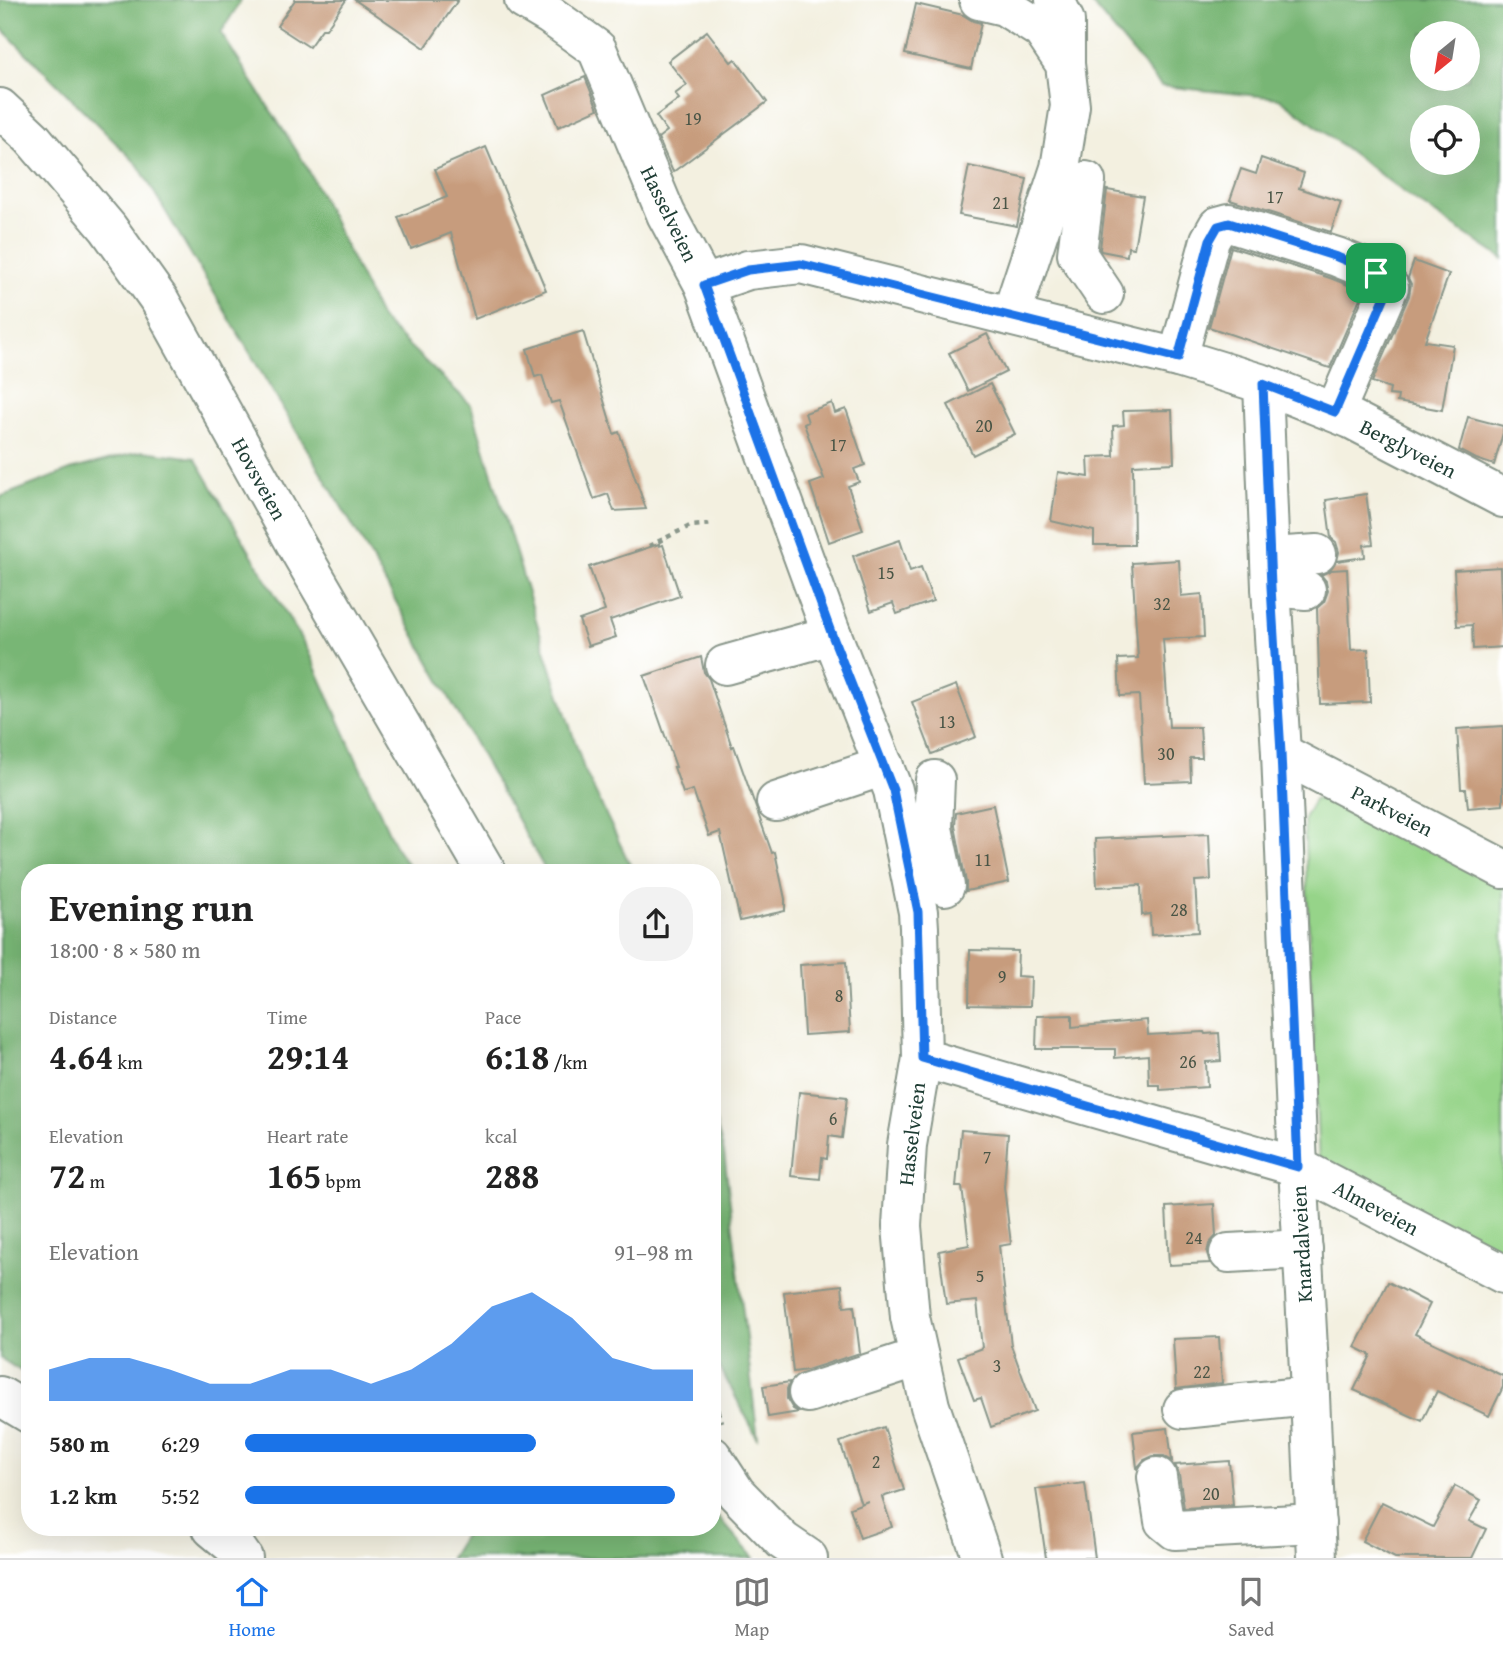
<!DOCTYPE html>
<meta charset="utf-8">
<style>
:root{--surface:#fff;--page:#f2f2f2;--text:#222;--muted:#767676;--line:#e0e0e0;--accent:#1a73e8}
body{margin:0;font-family:"Gentium Book Plus",serif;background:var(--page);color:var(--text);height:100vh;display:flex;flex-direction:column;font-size:26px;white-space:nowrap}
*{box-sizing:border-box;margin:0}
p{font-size:23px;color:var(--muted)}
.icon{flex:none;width:38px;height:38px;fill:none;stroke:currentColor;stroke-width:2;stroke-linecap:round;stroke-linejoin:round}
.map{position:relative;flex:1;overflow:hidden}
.drawer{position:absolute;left:21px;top:864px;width:700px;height:672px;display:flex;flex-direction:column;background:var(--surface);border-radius:28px;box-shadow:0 7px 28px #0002}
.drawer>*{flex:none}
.needle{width:46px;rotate:210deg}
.tools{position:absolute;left:1410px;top:21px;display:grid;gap:14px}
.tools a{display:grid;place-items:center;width:70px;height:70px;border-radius:50%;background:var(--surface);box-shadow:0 7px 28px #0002;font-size:35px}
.pin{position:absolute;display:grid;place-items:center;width:60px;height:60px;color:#fff;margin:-30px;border-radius:14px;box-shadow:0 4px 10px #0006}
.round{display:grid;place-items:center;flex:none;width:74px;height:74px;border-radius:28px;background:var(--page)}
.headline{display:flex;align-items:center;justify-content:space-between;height:119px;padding:0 28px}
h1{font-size:38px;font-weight:700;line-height:52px}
.figures{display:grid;grid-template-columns:repeat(3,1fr);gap:10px;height:119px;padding:7px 28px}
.figures div{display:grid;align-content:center}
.figures b{font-size:35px;font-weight:700}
.figures small{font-size:19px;font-weight:400}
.figures p{font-size:19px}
.chart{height:196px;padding:14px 28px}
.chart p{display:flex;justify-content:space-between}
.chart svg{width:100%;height:126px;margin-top:7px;fill:var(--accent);opacity:.7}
ul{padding:0 28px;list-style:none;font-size:23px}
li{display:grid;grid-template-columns:112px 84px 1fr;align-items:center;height:52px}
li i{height:18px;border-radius:9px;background:var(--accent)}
.tab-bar{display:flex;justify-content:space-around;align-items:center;height:98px;border-top:2px solid var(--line);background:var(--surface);font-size:19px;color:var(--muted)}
.tab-bar a{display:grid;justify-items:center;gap:4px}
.tab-bar .selected{color:var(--accent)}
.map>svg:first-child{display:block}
</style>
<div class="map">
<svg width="1503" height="1558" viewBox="0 0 1503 1558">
<rect width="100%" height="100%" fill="#fff"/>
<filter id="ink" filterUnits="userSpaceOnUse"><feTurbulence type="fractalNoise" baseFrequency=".0143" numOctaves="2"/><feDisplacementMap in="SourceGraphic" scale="14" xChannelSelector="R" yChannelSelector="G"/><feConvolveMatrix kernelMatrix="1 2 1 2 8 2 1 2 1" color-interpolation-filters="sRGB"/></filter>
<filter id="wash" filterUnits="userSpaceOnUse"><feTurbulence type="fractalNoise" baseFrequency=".00686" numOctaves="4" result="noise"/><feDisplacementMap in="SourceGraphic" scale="28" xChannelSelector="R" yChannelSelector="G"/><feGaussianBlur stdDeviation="1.57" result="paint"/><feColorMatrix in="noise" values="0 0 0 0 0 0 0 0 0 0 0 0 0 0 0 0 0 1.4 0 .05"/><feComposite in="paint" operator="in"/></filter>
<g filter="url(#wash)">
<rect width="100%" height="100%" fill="#f3f0e0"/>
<path fill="#96d489" stroke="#5a885e" stroke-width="2" d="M 1329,796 L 1503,885 L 1503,1259 L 1319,1166 L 1304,818 L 1314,800 Z"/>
<g fill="#78b675" stroke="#4c7a54" stroke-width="2" fill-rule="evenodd">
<path d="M 0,0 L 241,0 L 221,33 L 307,167 L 381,319 L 471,405 L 547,656 L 584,769 L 634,873 L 547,873 L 366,548 L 138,165 L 0,27 Z"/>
<path d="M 1087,0 L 1503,0 L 1503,259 L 1410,197 L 1279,98 L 1161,86 L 1093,5 ZM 1468,33 L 1468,79 L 1423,79 L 1423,33 ZM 1468,117 L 1468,163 L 1423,163 L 1423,117 Z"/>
<path d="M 143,451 L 195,458 L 307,649 L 396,848 L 414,873 L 30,873 L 30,1377 L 0,1358 L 0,497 L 73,469 Z"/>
<path d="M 712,1110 L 724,1153 L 758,1439 L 719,1366 L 712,1343 Z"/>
<path d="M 712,1510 L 754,1558 L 450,1558 L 466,1532 L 464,1528 L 712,1528 Z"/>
</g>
<g id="blocks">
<g fill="#c79c7d">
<path d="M 295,0 L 346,0 L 326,29 L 322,29 L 309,47 L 277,26 Z"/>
<path d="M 355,0 L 458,0 L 425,48 Z"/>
<path d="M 916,4 L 963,15 L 973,21 L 981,23 L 971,69 L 905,54 Z"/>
<path d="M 707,31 L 731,62 L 735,59 L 767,102 L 673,172 L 658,138 L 667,131 L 656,116 L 679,99 L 675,94 L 687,85 L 668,61 Z"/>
<path d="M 585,77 L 598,109 L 558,127 L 545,95 Z"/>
<path d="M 486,147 L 546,290 L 475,319 L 451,233 L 411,249 L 398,217 L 447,197 L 435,169 Z"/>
<path d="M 1261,158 L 1304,173 L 1299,188 L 1341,202 L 1331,232 L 1230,200 L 1241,169 L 1256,174 Z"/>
<path d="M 969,166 L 1027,179 L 1017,226 L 959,215 Z"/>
<path d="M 1107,190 L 1143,196 L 1134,248 L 1128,247 L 1127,256 L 1101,251 L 1100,249 Z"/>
<path d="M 1231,247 L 1330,278 L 1363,291 L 1330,368 L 1209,327 Z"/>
<path d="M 1414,261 L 1449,274 L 1425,341 L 1453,345 L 1442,410 L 1397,402 L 1398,396 L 1389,395 L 1390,388 L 1372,382 L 1409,296 L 1411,284 L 1408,278 Z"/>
<path d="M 583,331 L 614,434 L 619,432 L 646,509 L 614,511 L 608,494 L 594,499 L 559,401 L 551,403 L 542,375 L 535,377 L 527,349 Z"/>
<path d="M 987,334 L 1006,372 L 968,391 L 949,353 Z"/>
<path d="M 990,384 L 1015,434 L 973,455 L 948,405 Z"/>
<path d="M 832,403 L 835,413 L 846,409 L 865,465 L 854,469 L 859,482 L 848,486 L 863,530 L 829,542 L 810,484 L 824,479 L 804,424 L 808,422 L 805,413 Z"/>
<path d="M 1172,410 L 1174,463 L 1133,465 L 1134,545 L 1094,545 L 1094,531 L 1051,521 L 1058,472 L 1089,477 L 1088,457 L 1114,456 L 1113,426 L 1124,425 L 1123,411 Z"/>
<path d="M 1468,417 L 1503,426 L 1503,433 L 1494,465 L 1476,459 L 1459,450 Z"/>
<path d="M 1366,494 L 1373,544 L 1364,545 L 1365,557 L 1337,561 L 1339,552 L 1336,542 L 1331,538 L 1326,500 Z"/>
<path d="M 900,540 L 910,571 L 921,567 L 933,601 L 897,614 L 893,603 L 871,611 L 853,556 Z"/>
<path d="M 659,544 L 659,546 L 663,545 L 680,596 L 610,620 L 616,637 L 588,646 L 579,620 L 605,611 L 589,567 Z"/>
<path d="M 1179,560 L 1181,596 L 1202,594 L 1204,637 L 1163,639 L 1169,727 L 1200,727 L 1202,758 L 1190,758 L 1191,781 L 1144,783 L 1139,695 L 1120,696 L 1118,659 L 1138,658 L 1132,563 Z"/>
<path d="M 1500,567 L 1503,647 L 1473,649 L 1472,625 L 1457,626 L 1454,570 Z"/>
<path d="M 1347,569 L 1351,650 L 1368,649 L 1370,702 L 1320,704 L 1317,608 L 1324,602 L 1328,591 L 1326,581 L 1321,575 L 1331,570 Z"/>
<path d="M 701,657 L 704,672 L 709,679 L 732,747 L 734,746 L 772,853 L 775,852 L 785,899 L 785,911 L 740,921 L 720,832 L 709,836 L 693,790 L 683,793 L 674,767 L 676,767 L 644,676 Z"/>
<path d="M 956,685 L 976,737 L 932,754 L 912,702 Z"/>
<path d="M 1503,726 L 1503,805 L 1468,808 L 1466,789 L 1461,789 L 1457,729 Z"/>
<path d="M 993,805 L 1009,882 L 966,891 L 966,882 L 955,826 L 956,813 Z"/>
<path d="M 1209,834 L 1211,880 L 1195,881 L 1198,932 L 1151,935 L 1150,914 L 1142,915 L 1141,885 L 1097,887 L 1095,839 Z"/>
<path d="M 970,950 L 1018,951 L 1017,976 L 1031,977 L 1030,1006 L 969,1005 Z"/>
<path d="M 846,962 L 850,1032 L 804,1035 L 800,965 Z"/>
<path d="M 1072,1015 L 1072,1027 L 1147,1020 L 1148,1035 L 1204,1032 L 1205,1034 L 1219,1033 L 1221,1061 L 1206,1062 L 1207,1087 L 1160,1090 L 1160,1085 L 1149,1085 L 1148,1055 L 1115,1058 L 1115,1049 L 1036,1049 L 1037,1016 Z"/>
<path d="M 799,1092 L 847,1097 L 842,1138 L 829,1136 L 827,1159 L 822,1158 L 820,1179 L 791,1176 Z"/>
<path d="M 961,1130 L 1008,1134 L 1004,1187 L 1011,1244 L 999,1246 L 1011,1345 L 1035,1411 L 991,1427 L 981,1398 L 974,1400 L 958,1357 L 982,1348 L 977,1301 L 946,1304 L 939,1251 L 969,1245 L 962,1187 L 956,1187 Z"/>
<path d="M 1214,1204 L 1216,1236 L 1209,1244 L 1207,1253 L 1210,1263 L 1169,1265 L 1166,1207 Z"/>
<path d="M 1388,1282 L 1430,1304 L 1415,1334 L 1503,1376 L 1503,1387 L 1489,1416 L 1437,1391 L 1422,1421 L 1354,1390 L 1371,1355 L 1355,1347 Z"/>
<path d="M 842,1285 L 844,1307 L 854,1306 L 860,1353 L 807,1370 L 793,1372 L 784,1292 Z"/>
<path d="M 1219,1337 L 1222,1383 L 1176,1389 L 1173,1339 Z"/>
<path d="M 790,1382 L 787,1389 L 787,1399 L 793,1409 L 799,1412 L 768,1417 L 763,1386 Z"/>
<path d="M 884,1427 L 904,1490 L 882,1497 L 892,1527 L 860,1538 L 850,1508 L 868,1501 L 861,1504 L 840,1442 Z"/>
<path d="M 1168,1428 L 1172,1461 L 1164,1456 L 1153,1456 L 1144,1460 L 1137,1468 L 1133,1432 Z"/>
<path d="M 1229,1461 L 1233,1505 L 1184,1508 L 1179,1474 L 1175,1465 Z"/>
<path d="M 1085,1483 L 1095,1558 L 1046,1558 L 1036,1489 Z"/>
<path d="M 1455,1486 L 1481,1500 L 1469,1521 L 1486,1529 L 1472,1558 L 1395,1558 L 1362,1541 L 1382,1502 L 1433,1527 Z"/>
</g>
</g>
</g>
<g filter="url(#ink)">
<use href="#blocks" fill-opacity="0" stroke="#89968a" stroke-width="2"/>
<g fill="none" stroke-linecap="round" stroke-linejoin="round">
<g stroke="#89968a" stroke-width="42">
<g id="minor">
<path d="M 524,0 L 551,16 L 597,49 L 666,214 L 704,285 L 832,635 L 893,790 L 918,912 L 919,928 L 922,1058 L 907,1145 L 902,1226 L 910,1317 L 930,1406 L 982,1558"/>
<path d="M 979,0 L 1004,6 L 1042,30 L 1065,64 L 1070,106 L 1060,168 L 1011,316"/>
<path d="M 1055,0 L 1065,21 L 1065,62"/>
<path d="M 0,108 L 32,138 L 108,228 L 160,301 L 302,555 L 487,873"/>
<path d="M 1086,181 L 1077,254 L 1104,294"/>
<path d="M 704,285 L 748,270 L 801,264 L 1178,358 L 1263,384 L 1351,419 L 1503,498"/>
<path d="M 1178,358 L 1210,240 L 1218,226 L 1229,223 L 1337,257 L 1376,273 L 1389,287 L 1335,412"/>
<path d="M 1263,384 L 1271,587 L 1281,753 L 1298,1167 L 1308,1349 L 1317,1558"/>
<path d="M 1270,557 L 1317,554"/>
<path d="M 1271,587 L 1306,590"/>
<path d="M 725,665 L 832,635"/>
<path d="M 1281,753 L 1503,869"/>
<path d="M 935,780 L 933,828 L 945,886"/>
<path d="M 776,802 L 884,766"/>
<path d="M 922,1058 L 1298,1167 L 1503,1274"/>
<path d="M 1229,1253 L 1303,1249"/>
<path d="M 808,1393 L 919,1357"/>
<path d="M 0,1396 L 30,1414"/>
<path d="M 1183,1409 L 1310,1396"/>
<path d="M 712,1456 L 736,1493 L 783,1541 L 808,1558"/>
<path d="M 1157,1477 L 1164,1521 L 1175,1530 L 1316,1523"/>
<path d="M 212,1528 L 236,1548 L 243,1558"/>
</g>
</g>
<g stroke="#89968a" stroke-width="4.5" stroke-dasharray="5 5" stroke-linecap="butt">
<path d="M 649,546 L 690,526 L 714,524"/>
<path d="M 712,1391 L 722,1422"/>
</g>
<use href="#minor" stroke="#fff" stroke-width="38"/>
</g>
</g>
<g fill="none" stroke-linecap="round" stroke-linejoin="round" filter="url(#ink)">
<g stroke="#fff" stroke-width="14">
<path id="route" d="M 1229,223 L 1337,257 L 1376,273 L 1389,287 L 1335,412 L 1263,384 L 1271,587 L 1281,753 L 1298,1167 L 922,1058 L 918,912 L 893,790 L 832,635 L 704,285 L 748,270 L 801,264 L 1178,358 L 1210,240 L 1218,226 Z"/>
</g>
<use href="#route" stroke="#1a73e8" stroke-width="9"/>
</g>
<g text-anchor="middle" stroke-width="5" stroke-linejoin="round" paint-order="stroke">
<g font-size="18" fill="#495546">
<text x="693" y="125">19</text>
<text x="1275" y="203">17</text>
<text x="1001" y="209">21</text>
<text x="984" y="432">20</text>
<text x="838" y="451">17</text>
<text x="886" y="579">15</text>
<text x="1162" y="610">32</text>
<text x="947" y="728">13</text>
<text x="1166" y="760">30</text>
<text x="983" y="866">11</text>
<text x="1179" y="916">28</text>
<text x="1002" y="983">9</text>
<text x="839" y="1002">8</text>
<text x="1188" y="1068">26</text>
<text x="833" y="1125">6</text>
<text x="987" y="1163">7</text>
<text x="1194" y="1244">24</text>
<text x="980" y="1282">5</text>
<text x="997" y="1372">3</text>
<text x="1202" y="1378">22</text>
<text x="876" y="1468">2</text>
<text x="1211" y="1500">20</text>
</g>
<g font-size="21" fill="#1f3d34" stroke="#fff">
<text transform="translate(669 214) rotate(64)" y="7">Hasselveien</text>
<text transform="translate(1408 449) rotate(27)" y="7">Berglyveien</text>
<text transform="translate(259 479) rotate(61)" y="7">Hovsveien</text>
<text transform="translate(1392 811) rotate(27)" y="7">Parkveien</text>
<text transform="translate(912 1134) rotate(-83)" y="7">Hasselveien</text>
<text transform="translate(1376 1208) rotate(28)" y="7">Almeveien</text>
<text transform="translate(1302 1244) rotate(-93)" y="7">Knardalveien</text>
</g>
</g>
</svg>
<div class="tools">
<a><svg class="needle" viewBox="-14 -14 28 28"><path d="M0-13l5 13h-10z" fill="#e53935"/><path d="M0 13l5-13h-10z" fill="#767676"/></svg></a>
<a><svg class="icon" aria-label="locate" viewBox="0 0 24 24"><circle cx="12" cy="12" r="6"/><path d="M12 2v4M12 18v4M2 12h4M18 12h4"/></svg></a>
</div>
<div class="pin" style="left:1376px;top:273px;background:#1e9e55"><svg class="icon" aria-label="arrive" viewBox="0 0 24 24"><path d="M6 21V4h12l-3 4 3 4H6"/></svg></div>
<section class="drawer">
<div class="headline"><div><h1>Evening run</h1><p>18:00 · 8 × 580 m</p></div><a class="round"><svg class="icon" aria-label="share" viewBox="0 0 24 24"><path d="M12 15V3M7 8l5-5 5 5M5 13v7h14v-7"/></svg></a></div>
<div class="figures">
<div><p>Distance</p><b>4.64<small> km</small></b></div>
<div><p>Time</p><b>29:14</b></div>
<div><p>Pace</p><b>6:18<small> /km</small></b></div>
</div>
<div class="figures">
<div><p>Elevation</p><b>72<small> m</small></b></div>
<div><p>Heart rate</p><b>165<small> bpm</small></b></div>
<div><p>kcal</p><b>288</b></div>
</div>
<div class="chart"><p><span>Elevation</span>91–98 m</p>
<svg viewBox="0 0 160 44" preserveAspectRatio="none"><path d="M0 44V33L10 29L20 29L30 33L40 38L50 38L60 33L70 33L80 38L90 33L100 24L110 11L120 6L130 15L140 29L150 33L160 33V44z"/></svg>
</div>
<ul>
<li><b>580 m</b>6:29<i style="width:65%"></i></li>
<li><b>1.2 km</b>5:52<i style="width:96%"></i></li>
</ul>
</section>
</div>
<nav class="tab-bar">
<a class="selected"><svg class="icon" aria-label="home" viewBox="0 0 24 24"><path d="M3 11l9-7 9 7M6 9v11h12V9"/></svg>Home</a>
<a><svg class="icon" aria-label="map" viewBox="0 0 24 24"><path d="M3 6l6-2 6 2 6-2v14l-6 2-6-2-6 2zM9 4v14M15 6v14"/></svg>Map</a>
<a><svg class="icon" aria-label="saved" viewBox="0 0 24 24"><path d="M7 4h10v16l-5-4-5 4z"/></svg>Saved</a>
</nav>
